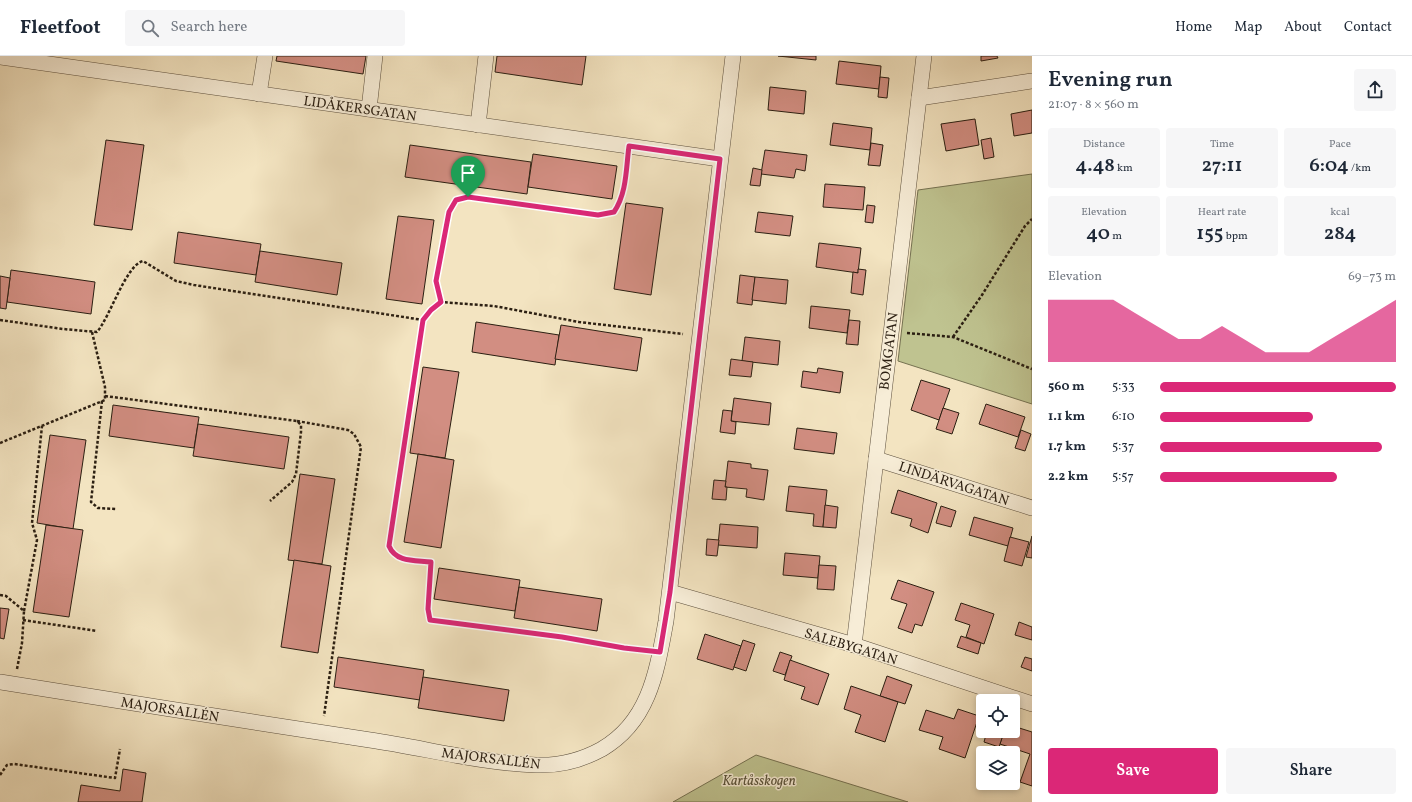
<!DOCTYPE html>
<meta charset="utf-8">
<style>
:root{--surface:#fff;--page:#f6f6f7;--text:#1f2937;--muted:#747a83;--line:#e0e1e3;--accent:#db2777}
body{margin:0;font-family:Vollkorn,serif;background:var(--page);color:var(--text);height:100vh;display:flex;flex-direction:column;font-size:15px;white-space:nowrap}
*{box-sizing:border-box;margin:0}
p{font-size:13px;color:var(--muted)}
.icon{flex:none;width:22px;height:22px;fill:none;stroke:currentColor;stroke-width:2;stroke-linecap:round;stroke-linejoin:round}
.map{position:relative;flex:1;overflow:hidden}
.details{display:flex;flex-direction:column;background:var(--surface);width:380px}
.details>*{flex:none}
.controls{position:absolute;left:976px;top:638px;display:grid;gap:8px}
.controls a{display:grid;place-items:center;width:44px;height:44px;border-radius:4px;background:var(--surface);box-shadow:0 2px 6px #0003;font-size:20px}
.pin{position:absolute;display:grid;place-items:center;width:34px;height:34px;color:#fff;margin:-41px -17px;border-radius:50% 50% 50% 0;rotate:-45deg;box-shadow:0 0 4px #0007}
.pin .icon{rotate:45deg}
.round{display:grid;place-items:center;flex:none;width:42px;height:42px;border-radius:4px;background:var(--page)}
.head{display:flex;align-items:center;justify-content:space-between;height:68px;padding:0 16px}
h1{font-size:22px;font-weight:600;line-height:30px}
.metrics{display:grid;grid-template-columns:repeat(3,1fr);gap:6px;height:68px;padding:4px 16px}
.metrics div{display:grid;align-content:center;border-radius:4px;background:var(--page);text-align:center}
.metrics b{font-size:20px;font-weight:600}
.metrics small{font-size:11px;font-weight:400}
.metrics p{font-size:11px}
.chart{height:112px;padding:8px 16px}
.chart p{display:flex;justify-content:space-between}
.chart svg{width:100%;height:72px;margin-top:4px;fill:var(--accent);opacity:.7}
.primary-button{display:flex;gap:8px;margin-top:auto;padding:8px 16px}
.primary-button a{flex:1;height:46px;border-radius:4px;background:var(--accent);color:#fff;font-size:16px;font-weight:600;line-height:46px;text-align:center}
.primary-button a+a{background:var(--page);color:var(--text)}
ul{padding:0 16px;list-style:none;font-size:13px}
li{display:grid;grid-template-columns:64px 48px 1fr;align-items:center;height:30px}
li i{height:10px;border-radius:5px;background:var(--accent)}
header{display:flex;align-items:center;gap:24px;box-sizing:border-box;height:56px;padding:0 20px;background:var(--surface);border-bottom:1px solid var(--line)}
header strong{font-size:19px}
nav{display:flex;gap:22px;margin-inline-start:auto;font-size:14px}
.search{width:280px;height:36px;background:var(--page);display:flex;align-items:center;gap:10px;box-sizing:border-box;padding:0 14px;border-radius:4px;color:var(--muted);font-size:15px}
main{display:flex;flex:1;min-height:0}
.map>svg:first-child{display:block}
</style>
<header>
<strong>Fleetfoot</strong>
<div class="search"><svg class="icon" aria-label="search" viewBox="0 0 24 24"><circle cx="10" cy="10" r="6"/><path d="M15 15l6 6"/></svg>Search here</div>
<nav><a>Home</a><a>Map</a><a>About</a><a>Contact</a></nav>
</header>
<main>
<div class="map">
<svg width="1032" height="746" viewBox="0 0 1032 746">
<rect width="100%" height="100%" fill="#f3e4c1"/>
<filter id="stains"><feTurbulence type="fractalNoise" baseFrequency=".005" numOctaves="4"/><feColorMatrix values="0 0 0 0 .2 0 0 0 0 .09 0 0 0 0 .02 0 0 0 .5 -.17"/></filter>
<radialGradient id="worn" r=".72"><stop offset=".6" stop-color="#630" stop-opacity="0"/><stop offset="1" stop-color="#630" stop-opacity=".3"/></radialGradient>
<g fill="#bfc390" stroke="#757151">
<path d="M 1032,118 L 1032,348 L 898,305 L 918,134 Z"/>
<path d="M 756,699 L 908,746 L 673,746 Z"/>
</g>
<g fill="#d28e82" stroke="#2b1f12">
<path d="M 277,0 L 366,0 L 363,18 L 276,5 Z"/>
<path d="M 497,0 L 586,0 L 582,29 L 495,16 Z"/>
<path d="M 778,0 L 816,0 L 816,4 Z"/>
<path d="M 981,0 L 997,0 L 998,2 L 981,5 Z"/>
<path d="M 839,5 L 881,10 L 879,33 L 836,28 Z"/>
<path d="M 880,21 L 889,22 L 887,42 L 878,41 Z"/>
<path d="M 770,31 L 806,35 L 804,58 L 768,54 Z"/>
<path d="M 1032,54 L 1032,77 L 1014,80 L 1011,58 Z"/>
<path d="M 975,63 L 979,89 L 946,95 L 941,68 Z"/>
<path d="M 833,67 L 872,72 L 870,94 L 830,89 Z"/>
<path d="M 991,82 L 994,101 L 984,103 L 981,84 Z"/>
<path d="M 106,84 L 144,89 L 132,174 L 94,169 Z"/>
<path d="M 871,87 L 883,89 L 880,110 L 868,109 Z"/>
<path d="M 410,89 L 531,106 L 527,138 L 405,121 Z"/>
<path d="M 765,94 L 807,99 L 805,115 L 796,113 L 794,122 L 761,118 Z"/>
<path d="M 533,98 L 617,110 L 612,143 L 528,131 Z"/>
<path d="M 753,112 L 762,114 L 760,130 L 750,129 Z"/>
<path d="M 825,128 L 865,131 L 863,154 L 823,151 Z"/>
<path d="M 626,147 L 663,152 L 651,239 L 614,233 Z"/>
<path d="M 867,149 L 875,150 L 873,167 L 865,166 Z"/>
<path d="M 758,156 L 793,160 L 790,180 L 755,176 Z"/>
<path d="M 398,160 L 434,164 L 422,248 L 386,243 Z"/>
<path d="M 178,176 L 261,188 L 256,219 L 174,207 Z"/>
<path d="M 819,187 L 861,192 L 858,217 L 816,211 Z"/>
<path d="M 260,195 L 342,207 L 337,239 L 255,226 Z"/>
<path d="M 858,213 L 866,214 L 863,239 L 851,237 L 853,216 L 858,217 Z"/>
<path d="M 11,214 L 95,226 L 91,258 L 7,246 Z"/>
<path d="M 740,219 L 755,221 L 752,249 L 737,247 Z"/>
<path d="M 0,220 L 10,222 L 6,253 L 0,252 Z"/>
<path d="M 755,221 L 788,224 L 786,248 L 752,244 Z"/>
<path d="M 811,250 L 850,254 L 847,277 L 809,272 Z"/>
<path d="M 849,264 L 860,265 L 858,289 L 846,288 Z"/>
<path d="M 476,266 L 559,279 L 555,309 L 472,296 Z"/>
<path d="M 561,269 L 642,282 L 637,315 L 555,303 Z"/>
<path d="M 745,281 L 780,285 L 778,309 L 742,305 Z"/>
<path d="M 731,303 L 753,306 L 751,321 L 729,319 Z"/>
<path d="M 423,311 L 459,316 L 445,402 L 410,397 Z"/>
<path d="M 818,312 L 843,316 L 840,337 L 801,331 L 803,315 L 817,317 Z"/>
<path d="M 921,324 L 950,333 L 939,364 L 911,354 Z"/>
<path d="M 734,342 L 771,347 L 769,369 L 731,365 Z"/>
<path d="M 986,348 L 1025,361 L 1018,381 L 979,368 Z"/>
<path d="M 113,349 L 199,361 L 194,392 L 109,380 Z"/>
<path d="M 943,352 L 959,357 L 952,378 L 936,373 Z"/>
<path d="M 723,354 L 732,355 L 731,365 L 736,366 L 735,378 L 720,376 Z"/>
<path d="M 198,368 L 289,381 L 284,413 L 193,400 Z"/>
<path d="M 797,372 L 837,377 L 834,398 L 794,393 Z"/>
<path d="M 1021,374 L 1031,378 L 1025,395 L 1015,392 Z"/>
<path d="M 50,379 L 86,384 L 73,473 L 37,467 Z"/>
<path d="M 418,398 L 454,404 L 441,492 L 404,486 Z"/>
<path d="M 728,405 L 751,408 L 751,412 L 768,414 L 764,444 L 746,441 L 747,433 L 725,431 Z"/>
<path d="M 300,418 L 335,423 L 322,508 L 288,504 Z"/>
<path d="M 714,424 L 726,425 L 725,431 L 727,431 L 726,444 L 712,443 Z"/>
<path d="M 789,430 L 827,434 L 823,471 L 813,470 L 814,458 L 786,455 Z"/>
<path d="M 898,434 L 937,447 L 928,477 L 910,470 L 912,463 L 891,457 Z"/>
<path d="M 825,449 L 838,451 L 836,472 L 823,471 Z"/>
<path d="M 941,450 L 956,455 L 951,471 L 936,467 Z"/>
<path d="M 974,461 L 1013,472 L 1008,490 L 969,479 Z"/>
<path d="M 720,468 L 758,471 L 757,492 L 718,489 Z"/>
<path d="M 46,469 L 83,474 L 69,561 L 33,556 Z"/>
<path d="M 1032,480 L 1032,502 L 1026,501 Z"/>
<path d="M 1010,481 L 1029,486 L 1022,510 L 1004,505 Z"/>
<path d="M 707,483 L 719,484 L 717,500 L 706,499 Z"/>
<path d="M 785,497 L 820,500 L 818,522 L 783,519 Z"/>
<path d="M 294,504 L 331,510 L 318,597 L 281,591 Z"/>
<path d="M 819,509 L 836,510 L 834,534 L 817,533 Z"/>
<path d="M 439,512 L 520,524 L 515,555 L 434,543 Z"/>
<path d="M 898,524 L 934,536 L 922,570 L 915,568 L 912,577 L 898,572 L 907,548 L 891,543 Z"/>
<path d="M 519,531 L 602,543 L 597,575 L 514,562 Z"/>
<path d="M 961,547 L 994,558 L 984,588 L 966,581 L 970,569 L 955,564 Z"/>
<path d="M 0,552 L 9,553 L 4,583 L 0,582 Z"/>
<path d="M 1019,566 L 1032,571 L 1032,584 L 1015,579 Z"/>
<path d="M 705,578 L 741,590 L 733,614 L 697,603 Z"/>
<path d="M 961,580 L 981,587 L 978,598 L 957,591 Z"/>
<path d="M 743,584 L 755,588 L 746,615 L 734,611 Z"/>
<path d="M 780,596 L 792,600 L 785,619 L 773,615 Z"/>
<path d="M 338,601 L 424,614 L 420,644 L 334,631 Z"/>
<path d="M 1025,601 L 1032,603 L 1032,615 L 1021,611 Z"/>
<path d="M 790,604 L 829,618 L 818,649 L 801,643 L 805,631 L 784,624 Z"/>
<path d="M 887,620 L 912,629 L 905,648 L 880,640 Z"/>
<path d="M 423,621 L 509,634 L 504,665 L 418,652 Z"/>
<path d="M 851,630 L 898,646 L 885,686 L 855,676 L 861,659 L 844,653 Z"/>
<path d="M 958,653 L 979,660 L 965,702 L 939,693 L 943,681 L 919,674 L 926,654 L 954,663 Z"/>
<path d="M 1013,670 L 1032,676 L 1032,730 L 1020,726 L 1030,698 L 1000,688 L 1004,675 L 1013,675 Z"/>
<path d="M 987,675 L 992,675 L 1003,679 L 999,691 L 984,686 Z"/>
<path d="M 123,713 L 146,717 L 142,746 L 78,746 L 81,729 L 120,735 Z"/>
</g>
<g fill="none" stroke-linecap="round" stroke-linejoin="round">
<g stroke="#5d503e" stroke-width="16">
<g id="street">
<path d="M 0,1 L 720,103"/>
<path d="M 259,38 L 265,0"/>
<path d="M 919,42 L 1032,25"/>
<path d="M 369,53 L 375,0"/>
<path d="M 478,69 L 486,0"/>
<path d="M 876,403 L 1032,452"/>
<path d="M 670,536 L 854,589 L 1032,648"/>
<path d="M 854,589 L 924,0"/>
<path d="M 0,626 C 123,646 247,665 370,684 C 425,692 480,707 536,709 C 560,710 582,704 602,693 C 650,665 657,614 666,565 L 733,0"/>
</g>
</g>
<g stroke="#2b1f12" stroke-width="2.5" stroke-dasharray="3 2" stroke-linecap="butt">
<path d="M 441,246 L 436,225 L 449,156 L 456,144 L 468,141 L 598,159 L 614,156 C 624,140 624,124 627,107"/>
<path d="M 0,264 L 63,273 L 97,276 C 110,261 126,209 143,205 L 176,225 L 194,229 L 423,264"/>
<path d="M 907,277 L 953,281 L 1032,313"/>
<path d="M 953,281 L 982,239 L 1025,170 L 1032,163"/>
<path d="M 105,340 L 297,365 L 301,369 L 301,376 L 296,418 L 292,426 L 270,445"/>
<path d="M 102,345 L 91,446 L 98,452 L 116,453"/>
<path d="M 297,365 L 348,374 L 354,378 L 361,391 L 324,660"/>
<path d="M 0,387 L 105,344 L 105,331 L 92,276"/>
<path d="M 0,539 L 6,540 L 24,555 L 22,587 L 17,613"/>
<path d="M 24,555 L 37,484 L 32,467 L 42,370"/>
<path d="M 23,564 L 97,575"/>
<path d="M 644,594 L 562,581 L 430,564 L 428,553 L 431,506 C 416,504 396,507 389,490 L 423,264 L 431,254 L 441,246 L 494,250 L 579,266 L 683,278"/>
<path d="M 0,719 L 7,709 L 14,708 L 115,722 L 120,693"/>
</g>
<use href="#street" stroke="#f7edd7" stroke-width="15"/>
</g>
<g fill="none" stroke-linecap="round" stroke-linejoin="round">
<g stroke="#fff" stroke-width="8">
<path id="route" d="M 629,90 L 720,103 L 670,536 L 660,596 L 624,592 L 562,581 L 430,564 L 428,553 L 431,506 C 416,504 396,507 389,490 L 423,264 L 431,254 L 441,246 L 436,225 L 449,156 L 456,144 L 468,141 L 598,159 L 614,156 C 627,137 626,112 629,90 Z"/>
</g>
<use href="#route" stroke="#db2777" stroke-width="5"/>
</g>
<g text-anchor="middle" stroke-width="3" stroke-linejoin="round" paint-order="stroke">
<g font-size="14" fill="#2b1f12" stroke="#f7edd7">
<text transform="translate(360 52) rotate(8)" y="5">LIDÅKERSGATAN</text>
<text transform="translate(888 295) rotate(-83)" y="5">BOMGATAN</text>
<text transform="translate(954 427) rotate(18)" y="5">LINDÄRVAGATAN</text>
<text transform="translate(851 590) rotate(17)" y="5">SALEBYGATAN</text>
<text transform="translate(170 653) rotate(9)" y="5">MAJORSALLÉN</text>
<text transform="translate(491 702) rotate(7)" y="5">MAJORSALLÉN</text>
</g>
<g font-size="14" font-style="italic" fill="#575038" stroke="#f7edd7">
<text x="759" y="729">Kartåsskogen</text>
</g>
</g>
<rect width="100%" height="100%" filter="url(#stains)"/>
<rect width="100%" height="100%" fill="url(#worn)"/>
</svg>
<div class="controls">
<a><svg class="icon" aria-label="locate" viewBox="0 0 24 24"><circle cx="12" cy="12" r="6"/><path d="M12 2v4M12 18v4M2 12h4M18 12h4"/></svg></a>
<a><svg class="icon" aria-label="layers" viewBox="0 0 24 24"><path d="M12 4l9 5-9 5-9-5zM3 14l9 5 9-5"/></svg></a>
</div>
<div class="pin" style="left:468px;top:141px;background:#1e9e55"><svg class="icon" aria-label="arrive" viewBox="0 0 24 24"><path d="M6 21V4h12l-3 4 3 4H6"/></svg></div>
</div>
<section class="details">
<div class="head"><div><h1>Evening run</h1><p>21:07 · 8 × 560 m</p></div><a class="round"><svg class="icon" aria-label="share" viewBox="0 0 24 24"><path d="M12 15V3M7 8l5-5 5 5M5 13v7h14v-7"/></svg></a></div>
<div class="metrics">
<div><p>Distance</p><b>4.48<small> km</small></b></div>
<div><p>Time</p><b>27:11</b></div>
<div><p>Pace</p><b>6:04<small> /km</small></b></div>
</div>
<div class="metrics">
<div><p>Elevation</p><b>40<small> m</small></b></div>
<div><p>Heart rate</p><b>155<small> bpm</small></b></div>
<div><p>kcal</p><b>284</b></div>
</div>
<div class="chart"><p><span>Elevation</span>69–73 m</p>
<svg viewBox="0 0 160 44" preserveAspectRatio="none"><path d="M0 44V6L10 6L20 6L30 6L40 14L50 22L60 30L70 30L80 22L90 30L100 38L110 38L120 38L130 30L140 22L150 14L160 6V44z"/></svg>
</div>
<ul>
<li><b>560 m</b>5:33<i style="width:100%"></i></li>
<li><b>1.1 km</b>6:10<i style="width:65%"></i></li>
<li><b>1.7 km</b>5:37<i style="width:94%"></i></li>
<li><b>2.2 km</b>5:57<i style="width:75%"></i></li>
</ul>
<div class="primary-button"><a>Save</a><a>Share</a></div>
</section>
</main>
